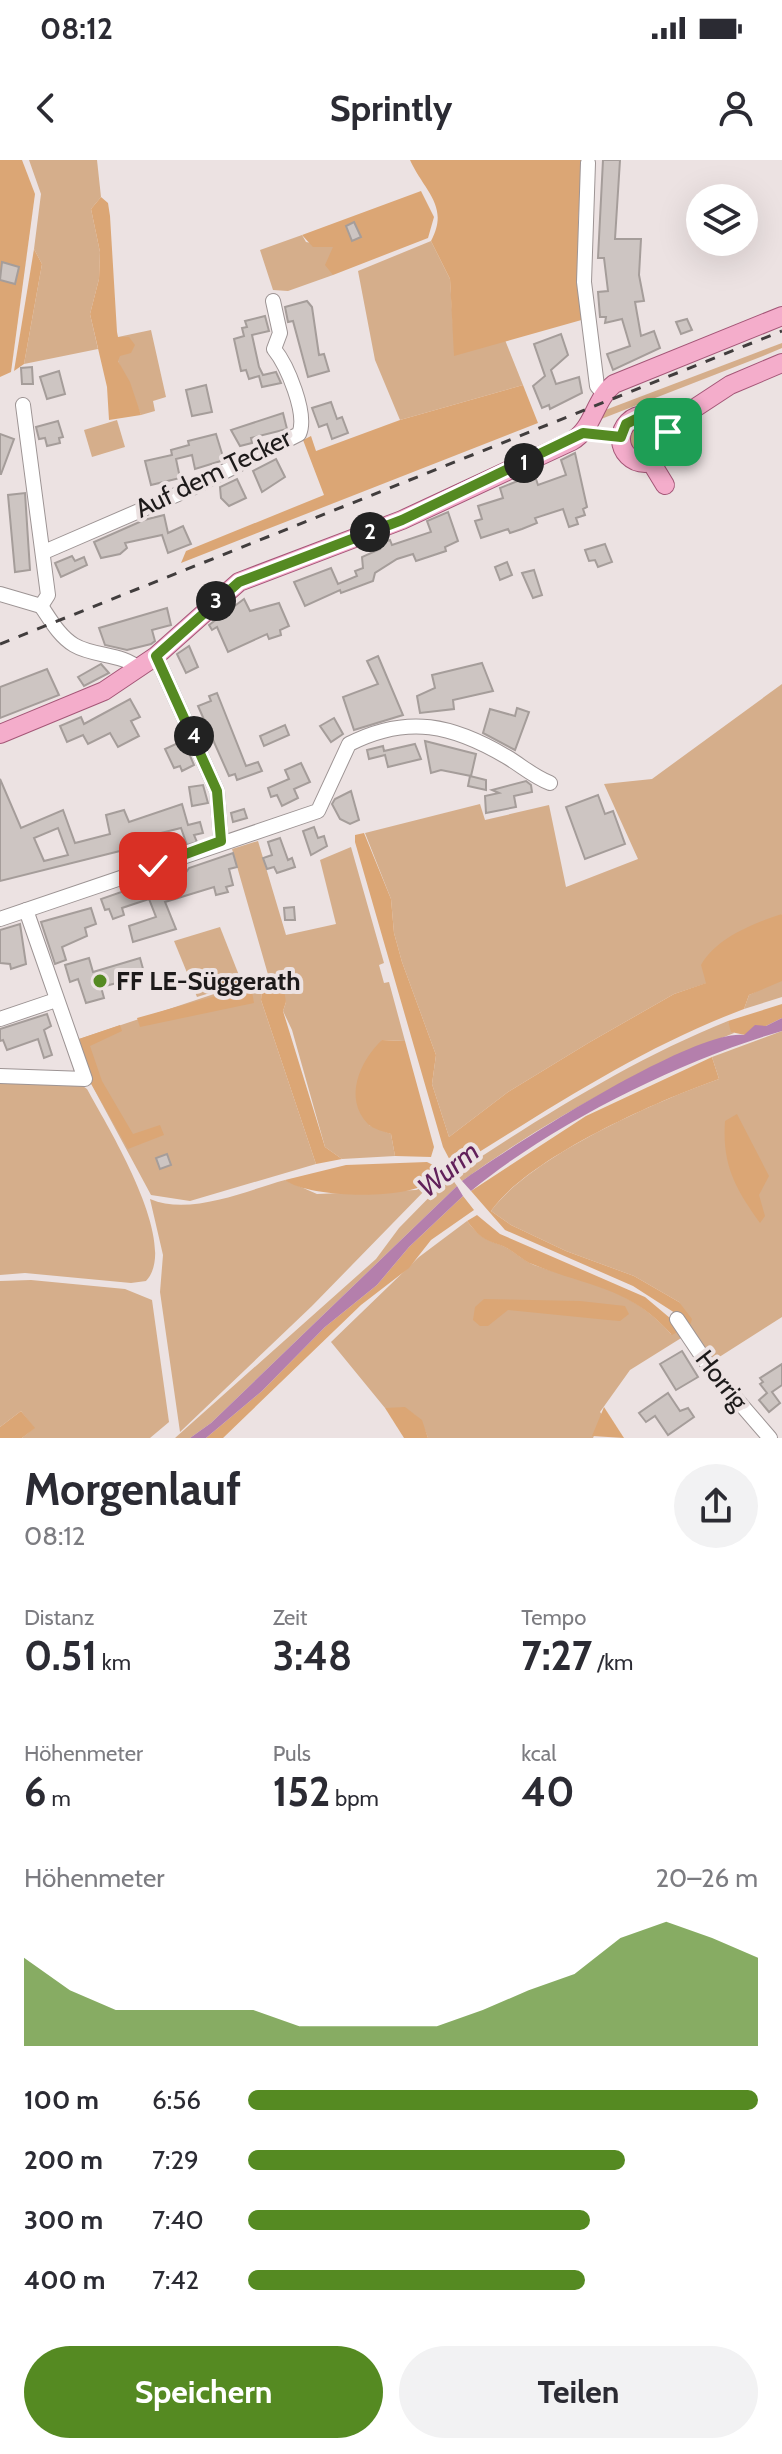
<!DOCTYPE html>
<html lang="de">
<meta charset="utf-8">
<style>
:root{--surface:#fff;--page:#f2f2f3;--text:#2b2b33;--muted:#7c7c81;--accent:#558a22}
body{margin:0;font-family:Cabin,sans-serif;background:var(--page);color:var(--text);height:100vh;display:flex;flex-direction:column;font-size:30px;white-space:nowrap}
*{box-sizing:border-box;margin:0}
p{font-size:26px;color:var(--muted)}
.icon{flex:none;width:44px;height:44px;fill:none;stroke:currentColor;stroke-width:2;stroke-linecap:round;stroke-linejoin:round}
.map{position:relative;height:1278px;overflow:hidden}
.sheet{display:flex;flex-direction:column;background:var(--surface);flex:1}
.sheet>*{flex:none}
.buttons{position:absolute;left:686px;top:24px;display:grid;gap:16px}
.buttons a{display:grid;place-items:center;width:72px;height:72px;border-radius:50%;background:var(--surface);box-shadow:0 8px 32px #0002;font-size:40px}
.pin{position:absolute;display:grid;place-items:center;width:68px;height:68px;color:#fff;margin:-34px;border-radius:16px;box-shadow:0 4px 12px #0006}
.km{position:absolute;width:40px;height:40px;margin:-20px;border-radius:50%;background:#222;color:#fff;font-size:22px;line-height:40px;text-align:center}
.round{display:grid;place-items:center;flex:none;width:84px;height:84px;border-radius:42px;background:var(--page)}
.summary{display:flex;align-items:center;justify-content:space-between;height:136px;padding:0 24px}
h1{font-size:44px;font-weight:800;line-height:60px}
.figures{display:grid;grid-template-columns:repeat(3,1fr);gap:12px;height:136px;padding:8px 24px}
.figures div{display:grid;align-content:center}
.figures b{font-size:40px;font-weight:800}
.figures small{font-size:22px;font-weight:400}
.figures p{font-size:22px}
.chart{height:224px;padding:16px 24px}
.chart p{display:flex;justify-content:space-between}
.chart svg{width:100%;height:144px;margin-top:8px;fill:var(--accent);opacity:.7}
.cta{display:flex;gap:16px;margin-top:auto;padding:16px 24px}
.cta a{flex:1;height:92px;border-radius:48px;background:var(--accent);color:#fff;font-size:32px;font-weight:800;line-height:92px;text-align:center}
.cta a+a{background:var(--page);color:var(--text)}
ul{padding:0 24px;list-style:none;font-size:26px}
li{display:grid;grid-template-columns:128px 96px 1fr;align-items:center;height:60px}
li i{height:20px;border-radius:10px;background:var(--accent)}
.status{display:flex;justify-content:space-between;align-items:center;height:56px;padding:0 40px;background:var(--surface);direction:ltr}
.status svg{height:22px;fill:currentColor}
header{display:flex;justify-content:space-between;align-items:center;height:104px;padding:0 24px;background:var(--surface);font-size:36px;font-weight:800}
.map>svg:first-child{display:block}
</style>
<div class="status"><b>08:12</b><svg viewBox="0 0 49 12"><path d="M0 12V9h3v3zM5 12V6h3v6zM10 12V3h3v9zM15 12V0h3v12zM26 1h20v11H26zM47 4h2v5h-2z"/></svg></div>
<header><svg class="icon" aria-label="back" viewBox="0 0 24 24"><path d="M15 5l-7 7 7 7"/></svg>Sprintly<svg class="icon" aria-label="person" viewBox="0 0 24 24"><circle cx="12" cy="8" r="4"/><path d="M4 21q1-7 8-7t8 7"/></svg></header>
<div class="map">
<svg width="782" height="1278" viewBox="0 0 782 1278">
<rect width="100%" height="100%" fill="#ece2e2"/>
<g fill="#d5ae8b">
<path d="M 29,0 L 97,0 L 101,37 L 91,49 L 100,92 L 99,119 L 90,154 L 98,189 L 24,204 L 42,104 L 34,89 L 41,34 Z"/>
<path d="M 302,75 L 306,82 L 333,87 L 333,115 L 288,131 L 273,130 L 260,90 Z"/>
<path d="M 431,81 L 450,119 L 455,195 L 505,180 L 523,225 L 400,260 L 375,200 L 358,111 Z"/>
<path d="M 151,170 L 166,237 L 153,241 L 155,251 L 141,255 L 118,201 L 118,177 Z"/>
<path d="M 782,183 L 782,188 L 763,196 L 596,261 L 600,252 Z"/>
<path d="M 117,260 L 125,287 L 92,297 L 84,270 Z"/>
<circle cx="645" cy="279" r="16"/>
<path d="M 782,524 L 782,754 L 707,823 L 674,834 L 590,882 L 508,932 L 449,977 L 432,924 L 436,895 L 402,802 L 394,773 L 391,739 L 365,673 L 480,644 L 485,660 L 549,645 L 566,727 L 638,699 L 604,624 L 652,619 Z"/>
<path d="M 258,681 L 286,775 L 336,764 L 320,700 L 351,687 L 384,803 L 379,805 L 384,823 L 389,822 L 405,881 L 382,880 L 369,965 L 391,974 L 395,996 L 342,999 L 325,987 L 292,870 L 283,851 L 286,842 L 276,826 L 271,825 L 232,689 Z"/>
<path d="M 220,767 L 242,823 L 197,837 L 174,781 Z"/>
<path d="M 253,821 L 262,827 L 261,840 L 316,1004 L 190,1041 L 151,1035 L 88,918 L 76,880 Z"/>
<path d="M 777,821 L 782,821 L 782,837 L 744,849 L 749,835 Z"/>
<path d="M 728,861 L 734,873 C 637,911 547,960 462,1021 L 456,1013 C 543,956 631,900 728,861 Z"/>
<path d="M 782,871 L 782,1157 L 713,1201 L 691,1172 L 679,1142 L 634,1116 L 566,1091 L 511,1065 L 491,1051 C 530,997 656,941 719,919 L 712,897 Z"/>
<path d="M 0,920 L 77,922 L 87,929 C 106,964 181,1084 146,1121 L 131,1123 L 25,1113 L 0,1115 Z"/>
<path d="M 450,1016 L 457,1026 L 211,1263 L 190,1278 L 175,1278 L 376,1099 L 399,1068 Z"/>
<path d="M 285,1020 L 317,1034 L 416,1030 L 431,1024 L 312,1146 L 180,1272 L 160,1132 L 163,1095 L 150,1039 C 190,1056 245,1031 285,1020 Z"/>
<path d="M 467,1061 C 481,1078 483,1078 501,1085 C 513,1090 522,1100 534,1105 C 589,1124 631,1128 671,1174 L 683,1169 L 686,1175 L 630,1210 L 600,1252 L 603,1256 L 593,1278 L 428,1278 C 420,1254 410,1247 385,1248 L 331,1182 L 419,1097 Z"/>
<path d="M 31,1120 L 125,1129 L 152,1140 L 169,1262 L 150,1278 L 22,1278 L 34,1268 L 21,1251 L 0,1267 L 0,1121 Z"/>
</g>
<g fill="#dba675">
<path d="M 0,0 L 22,0 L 35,34 L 11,212 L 0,217 Z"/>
<path d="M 410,0 L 582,0 L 578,65 L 585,159 L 454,196 L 450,119 L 431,81 C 450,46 424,31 410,0 Z"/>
<path d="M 421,31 L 434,57 L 428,78 L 333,115 L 325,105 L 333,87 L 313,87 L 302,75 Z"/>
<path d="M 101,37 L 108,43 L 110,56 L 117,172 L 118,177 L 129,177 L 135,185 L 131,193 L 120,196 L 118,201 L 130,222 L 141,255 L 109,260 L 107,227 L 90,154 L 99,119 L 100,92 L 91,49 Z"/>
<path d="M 34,89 L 42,104 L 24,204 L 14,211 Z"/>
<path d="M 523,225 L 538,263 L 181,403 L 186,391 L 324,335 L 303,280 L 311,276 L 316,291 L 400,260 Z"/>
<path d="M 364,673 L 391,739 L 394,773 L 402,802 L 436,895 L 432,924 L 449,977 L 508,932 L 590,882 L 674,834 L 706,823 L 701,805 C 716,778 754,763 782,754 L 782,821 L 749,835 L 744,849 C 640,888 547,950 454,1008 L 443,987 L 355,682 L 355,675 Z"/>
<path d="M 271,825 L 284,830 L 286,842 L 283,851 L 325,987 L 342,999 L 316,1004 L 261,840 L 262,827 Z"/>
<path d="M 251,826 L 254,843 L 140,867 L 137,858 Z"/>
<path d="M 782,844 L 782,858 L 766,866 L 755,866 L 745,875 L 731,872 L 728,861 Z"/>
<path d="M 120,865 L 122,871 L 90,886 L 102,921 L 133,974 L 160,965 L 164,975 L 128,989 L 88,918 L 76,880 Z"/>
<path d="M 382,880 L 405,881 L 434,987 L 431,997 L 395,996 L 391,974 C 385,972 373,969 368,964 C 343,938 360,901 382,880 Z"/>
<path d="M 712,897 L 719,919 C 657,941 529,997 491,1051 L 511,1065 L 566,1091 L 634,1116 L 679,1142 L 692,1159 L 689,1169 L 675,1153 L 633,1126 L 505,1070 L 471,1031 L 586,956 Z"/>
<path d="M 737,954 L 769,1016 L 759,1035 L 765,1056 L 760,1063 C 735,1028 722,1005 725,961 Z"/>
<path d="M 427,1002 L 435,1006 L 436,1018 C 415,1041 310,1039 285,1020 L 346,1005 Z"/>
<path d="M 463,1036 L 474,1050 L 431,1080 L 409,1108 L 361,1145 L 223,1278 L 206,1278 L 262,1231 L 325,1167 L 377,1125 L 409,1087 Z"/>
<path d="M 477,1055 L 500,1074 L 645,1137 L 683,1169 L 672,1175 C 629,1126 587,1127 532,1104 C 521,1100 512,1089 500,1085 C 481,1078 481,1078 467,1061 Z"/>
<path d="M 484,1139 L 580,1141 L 625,1146 L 629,1154 L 620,1161 L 608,1160 L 508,1150 L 488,1166 L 480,1166 L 473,1160 L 475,1147 Z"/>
<path d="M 405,1247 L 422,1260 L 428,1278 L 404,1278 L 385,1248 Z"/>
<path d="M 604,1247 L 624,1278 L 592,1276 Z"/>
<path d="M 21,1251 L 35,1268 L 22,1278 L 0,1278 L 0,1267 Z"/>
</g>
<g fill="#b47fac">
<path d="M 782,858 L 782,871 C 681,900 552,964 471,1031 L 462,1021 C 510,987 693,869 744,875 L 755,865 L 766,866 Z"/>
<path d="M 457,1026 L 463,1036 L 409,1087 L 377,1125 L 325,1167 L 262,1231 L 206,1278 L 190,1278 L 211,1263 Z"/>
</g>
<g fill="#cdc5c2" stroke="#a59d9a" stroke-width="2" fill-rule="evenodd">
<path d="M 603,0 L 620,0 L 615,79 L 641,79 L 639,115 L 644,141 L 635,142 L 641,176 L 654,171 L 660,188 L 613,210 L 607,194 L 630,186 L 622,159 L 605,163 L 606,157 L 600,157 L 598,132 L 608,131 L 604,98 L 598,98 Z"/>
<path d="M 354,62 L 361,77 L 352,81 L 346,66 Z"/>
<path d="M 2,102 L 19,107 L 15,124 L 0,120 Z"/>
<path d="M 307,141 L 312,147 L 319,195 L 324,194 L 329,211 L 308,217 L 293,161 L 288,162 L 285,147 Z"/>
<path d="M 265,156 L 269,171 L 252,175 L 259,207 L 263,215 L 276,212 L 281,223 L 262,227 L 259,216 L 249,219 L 246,210 L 241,211 L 234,179 L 244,176 L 242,168 L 247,167 L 245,161 Z"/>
<path d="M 687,159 L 692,170 L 681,174 L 676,162 Z"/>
<path d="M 561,174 L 568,195 L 551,210 L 556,224 L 579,217 L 582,233 L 550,249 L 549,245 L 542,248 L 533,226 L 545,216 L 534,184 Z"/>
<path d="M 32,207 L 33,224 L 22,224 L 21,208 Z"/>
<path d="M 59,211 L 65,234 L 47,239 L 40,217 Z"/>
<path d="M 206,225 L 212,252 L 192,256 L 186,230 Z"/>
<path d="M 331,242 L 337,259 L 342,257 L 348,273 L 332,279 L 327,264 L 319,267 L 312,248 Z"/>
<path d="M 283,253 L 287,269 L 251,278 L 252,283 L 240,286 L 231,270 Z"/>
<path d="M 58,261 L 63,277 L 59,278 L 60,283 L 47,286 L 45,278 L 39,279 L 36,267 Z"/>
<path d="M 0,274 L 14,279 L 1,314 L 0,314 Z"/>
<path d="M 216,274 L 224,300 L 195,309 L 192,295 L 176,299 L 180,318 L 151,325 L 145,301 L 172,295 L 171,290 L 189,285 L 188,281 Z"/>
<path d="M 575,293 L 587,347 L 583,349 L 585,355 L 576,358 L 578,364 L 569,367 L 563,349 L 535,358 L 537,363 L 522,369 L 510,373 L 508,369 L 481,378 L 475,361 L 482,359 L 478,346 L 503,338 L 500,328 L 530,316 L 535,316 L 538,325 L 566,315 L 561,300 Z"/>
<path d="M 276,299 L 285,317 L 262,332 L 253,311 Z"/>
<path d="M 237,319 L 246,338 L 229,346 L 221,338 L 220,327 Z"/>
<path d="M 25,333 L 30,410 L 15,412 L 8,335 Z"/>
<path d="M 448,352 L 458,381 L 445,387 L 446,391 L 416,401 L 413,394 L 397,399 L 375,413 L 373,421 L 341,433 L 340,430 L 305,446 L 294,422 L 331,408 L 338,424 L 357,416 L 355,411 L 363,408 L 362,397 L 380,389 L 378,384 L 390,380 L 392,385 L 431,372 L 427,361 Z"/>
<path d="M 164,355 L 168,373 L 183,366 L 191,384 L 168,393 L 162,375 L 125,383 L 127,388 L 120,394 L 101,398 L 94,382 L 144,360 Z"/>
<path d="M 605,384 L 612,402 L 598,407 L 595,400 L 589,401 L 585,390 Z"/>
<path d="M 72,396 L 75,401 L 84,397 L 87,405 L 61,417 L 55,403 Z"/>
<path d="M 507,402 L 512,415 L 500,420 L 495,407 Z"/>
<path d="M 534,410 L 542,435 L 533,438 L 522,413 Z"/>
<path d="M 244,439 L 250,451 L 279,443 L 289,466 L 280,470 L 281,475 L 269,479 L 267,474 L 228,492 L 217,467 L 212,470 L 209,465 Z"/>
<path d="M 167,448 L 171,465 L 152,470 L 155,481 L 151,484 L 127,490 L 105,485 L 99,468 Z"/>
<path d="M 189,486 L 198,507 L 186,513 L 177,494 Z"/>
<path d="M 378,496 L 403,555 L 354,570 L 343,537 L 378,524 L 367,501 Z"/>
<path d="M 482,503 L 493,531 L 453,540 L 454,549 L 420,553 L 417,536 L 435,528 L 432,515 Z"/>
<path d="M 101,504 L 109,513 L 84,526 L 78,517 Z"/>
<path d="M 47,509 L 59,535 L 0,558 L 0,527 Z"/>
<path d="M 217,533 L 246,606 L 258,602 L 262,611 L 237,620 L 235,614 L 229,616 L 198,546 L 211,541 L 209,536 Z"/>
<path d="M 130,539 L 140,557 L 131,561 L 139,576 L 118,587 L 110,573 L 88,584 L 83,575 L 67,582 L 60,566 L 81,557 L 84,564 Z"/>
<path d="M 517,548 L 529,552 L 515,590 L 483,573 L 490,549 L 515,556 Z"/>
<path d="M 334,558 L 343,574 L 331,582 L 320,566 Z"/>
<path d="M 285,565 L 289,575 L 264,586 L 260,576 Z"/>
<path d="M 425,581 L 476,594 L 471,616 L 441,610 L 431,613 Z"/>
<path d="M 178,583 L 181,588 L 186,586 L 194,605 L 182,611 L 180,606 L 174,608 L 165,589 Z"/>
<path d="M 415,584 L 421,599 L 388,607 L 385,595 L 369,599 L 367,590 L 383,586 L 384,591 Z"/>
<path d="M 301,603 L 310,622 L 294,629 L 298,638 L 282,646 L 277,635 L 271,637 L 268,628 L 289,619 L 285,610 Z"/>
<path d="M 470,616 L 486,620 L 486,630 L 468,626 Z"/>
<path d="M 0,619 L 21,668 L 63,650 L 75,683 L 110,674 L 106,655 L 124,650 L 129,662 L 182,644 L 188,665 L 200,662 L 203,673 L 194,675 L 197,682 L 187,685 L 181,668 L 161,673 L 156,676 L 162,693 L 152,697 L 148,684 L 0,721 ZM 58,668 L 68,695 L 44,701 L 34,678 Z"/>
<path d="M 526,621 L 531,625 L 532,632 L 514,636 L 516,647 L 486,653 L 485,636 L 499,633 L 492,630 Z"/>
<path d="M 203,625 L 208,643 L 192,646 L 189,627 Z"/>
<path d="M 351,631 L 359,660 L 350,664 L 340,659 L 332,644 L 335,639 Z"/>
<path d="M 598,635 L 605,654 L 613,651 L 625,684 L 585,699 L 566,647 Z"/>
<path d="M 244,649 L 247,658 L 233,662 L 231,653 Z"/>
<path d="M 314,667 L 318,678 L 324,676 L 327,686 L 311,695 L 303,671 Z"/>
<path d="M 280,678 L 288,700 L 292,698 L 295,707 L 277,713 L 274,707 L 267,709 L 263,698 L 272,695 L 268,682 Z"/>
<path d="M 233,693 L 237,707 L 229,709 L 233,725 L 226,727 L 228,732 L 216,735 L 214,727 L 165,742 L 176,769 L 133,782 L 129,766 L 156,757 L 149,739 L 122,748 L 124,755 L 113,759 L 109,749 L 105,750 L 101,739 L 150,722 L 152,726 L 185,714 L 189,708 Z"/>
<path d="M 294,747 L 295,760 L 285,760 L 284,748 Z"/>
<path d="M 91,748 L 96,764 L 85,768 L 87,776 L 62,787 L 66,800 L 55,804 L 41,762 Z"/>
<path d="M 20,764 L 26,804 L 11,809 L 10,804 L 0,803 L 0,770 Z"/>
<path d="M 89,798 L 93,812 L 140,798 L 145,816 L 101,827 L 104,838 L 86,843 L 78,819 L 70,822 L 65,805 Z"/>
<path d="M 47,854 L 51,866 L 44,870 L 52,895 L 44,898 L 38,879 L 7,890 L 3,880 L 0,881 L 0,869 Z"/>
<path d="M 167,994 L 171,1005 L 160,1009 L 156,998 Z"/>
<path d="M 682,1191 L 698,1217 L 676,1230 L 660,1204 Z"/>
<path d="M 782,1204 L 782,1225 L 772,1232 L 780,1243 L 769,1252 L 759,1240 L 767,1233 L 760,1224 L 763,1222 L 760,1218 Z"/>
<path d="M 668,1233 L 680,1251 L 688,1248 L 694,1257 L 668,1275 L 655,1256 L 646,1262 L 639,1253 Z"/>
</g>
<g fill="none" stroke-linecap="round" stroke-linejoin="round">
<g stroke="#9d9494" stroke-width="16">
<g id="minor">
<path d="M 588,3 L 584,122 L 597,226 L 603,233"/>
<path d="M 23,245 L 48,435 L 41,446"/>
<path d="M 44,392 L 192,328 L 299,274 C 308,254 287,205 274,189 L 280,173 L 273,141"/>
<path d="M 0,434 L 41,446"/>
<path d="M 41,446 C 50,459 59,476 74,485 C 94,497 123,493 139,509"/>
<path d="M 156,496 L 217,631 L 221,681"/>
<path d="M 0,759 L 318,651 L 349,584 C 408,554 453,565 507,597 C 522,606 534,617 550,623"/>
<path d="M 0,859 L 56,840"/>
<path d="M 0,916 L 85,919 L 26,750"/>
<path d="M 677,1159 L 712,1211 L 770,1278"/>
</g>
</g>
<g stroke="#a45677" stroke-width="20">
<g id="major">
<circle cx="645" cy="279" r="24"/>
<path d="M 666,267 L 730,225 L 782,203"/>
<path d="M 651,302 L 665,325"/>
<path d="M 0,574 L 104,531 L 156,496 L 239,422 L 402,360 L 572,281 C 594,268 594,240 614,224 L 782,156"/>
</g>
</g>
<use href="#minor" stroke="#fff" stroke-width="14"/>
<use href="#major" stroke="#f4adcb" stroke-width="18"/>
<path stroke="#413d3d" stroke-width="3" stroke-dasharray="10 10" stroke-linecap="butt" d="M 0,484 L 782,171"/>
</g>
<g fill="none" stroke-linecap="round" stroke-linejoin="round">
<g stroke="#fff" stroke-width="16">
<path id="route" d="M 153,706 L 221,681 L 217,631 L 156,496 L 239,422 L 402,360 L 583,273 L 621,277 L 626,264 L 644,255 L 660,260 L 668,272"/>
</g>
<use href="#route" stroke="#558a22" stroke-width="10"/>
</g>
<circle fill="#558a22" stroke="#ece2e2" stroke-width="3" cx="100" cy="821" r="8"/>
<g text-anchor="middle" stroke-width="8" stroke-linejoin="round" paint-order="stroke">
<g font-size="26" fill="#1d1a1a" stroke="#ece2e2">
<text transform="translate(213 313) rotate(-26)" y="9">Auf dem Tecker</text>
<text transform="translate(722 1220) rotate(52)" y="9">Horrig</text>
</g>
<g font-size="26" font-weight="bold" fill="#1d1a1a" stroke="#ece2e2" text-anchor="start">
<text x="116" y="830">FF LE-Süggerath</text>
</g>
<g font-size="28" font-style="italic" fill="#61205a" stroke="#ece2e2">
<text transform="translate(448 1009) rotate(-39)" y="10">Wurm</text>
</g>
</g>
</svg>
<div class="buttons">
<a><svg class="icon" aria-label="layers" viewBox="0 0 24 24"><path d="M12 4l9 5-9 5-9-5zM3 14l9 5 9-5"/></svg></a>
</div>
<div class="pin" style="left:668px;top:272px;background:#1e9e55"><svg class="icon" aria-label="arrive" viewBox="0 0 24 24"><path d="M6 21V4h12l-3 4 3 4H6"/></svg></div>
<div class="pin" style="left:153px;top:706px;background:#d93025"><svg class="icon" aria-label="check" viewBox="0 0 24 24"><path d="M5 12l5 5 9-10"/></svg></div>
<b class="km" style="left:524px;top:303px">1</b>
<b class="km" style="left:370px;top:372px">2</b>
<b class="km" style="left:216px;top:441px">3</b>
<b class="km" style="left:194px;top:576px">4</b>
</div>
<section class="sheet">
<div class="summary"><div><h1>Morgenlauf</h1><p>08:12</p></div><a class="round"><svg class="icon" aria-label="share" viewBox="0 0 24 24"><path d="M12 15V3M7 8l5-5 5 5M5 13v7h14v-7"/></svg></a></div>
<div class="figures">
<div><p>Distanz</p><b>0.51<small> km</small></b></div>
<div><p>Zeit</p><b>3:48</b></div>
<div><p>Tempo</p><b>7:27<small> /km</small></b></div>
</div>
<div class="figures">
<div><p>Höhenmeter</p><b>6<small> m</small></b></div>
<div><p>Puls</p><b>152<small> bpm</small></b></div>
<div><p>kcal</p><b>40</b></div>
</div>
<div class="chart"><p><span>Höhenmeter</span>20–26 m</p>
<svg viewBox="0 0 160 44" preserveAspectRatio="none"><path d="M0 44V17L10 27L20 33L30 33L40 33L50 33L60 38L70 38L80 38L90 38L100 33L110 27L120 22L130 11L140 6L150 11L160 17V44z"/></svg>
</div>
<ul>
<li><b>100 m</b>6:56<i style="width:100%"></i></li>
<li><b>200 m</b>7:29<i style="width:74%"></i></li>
<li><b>300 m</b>7:40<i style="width:67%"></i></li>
<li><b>400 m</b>7:42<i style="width:66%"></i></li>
</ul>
<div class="cta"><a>Speichern</a><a>Teilen</a></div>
</section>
